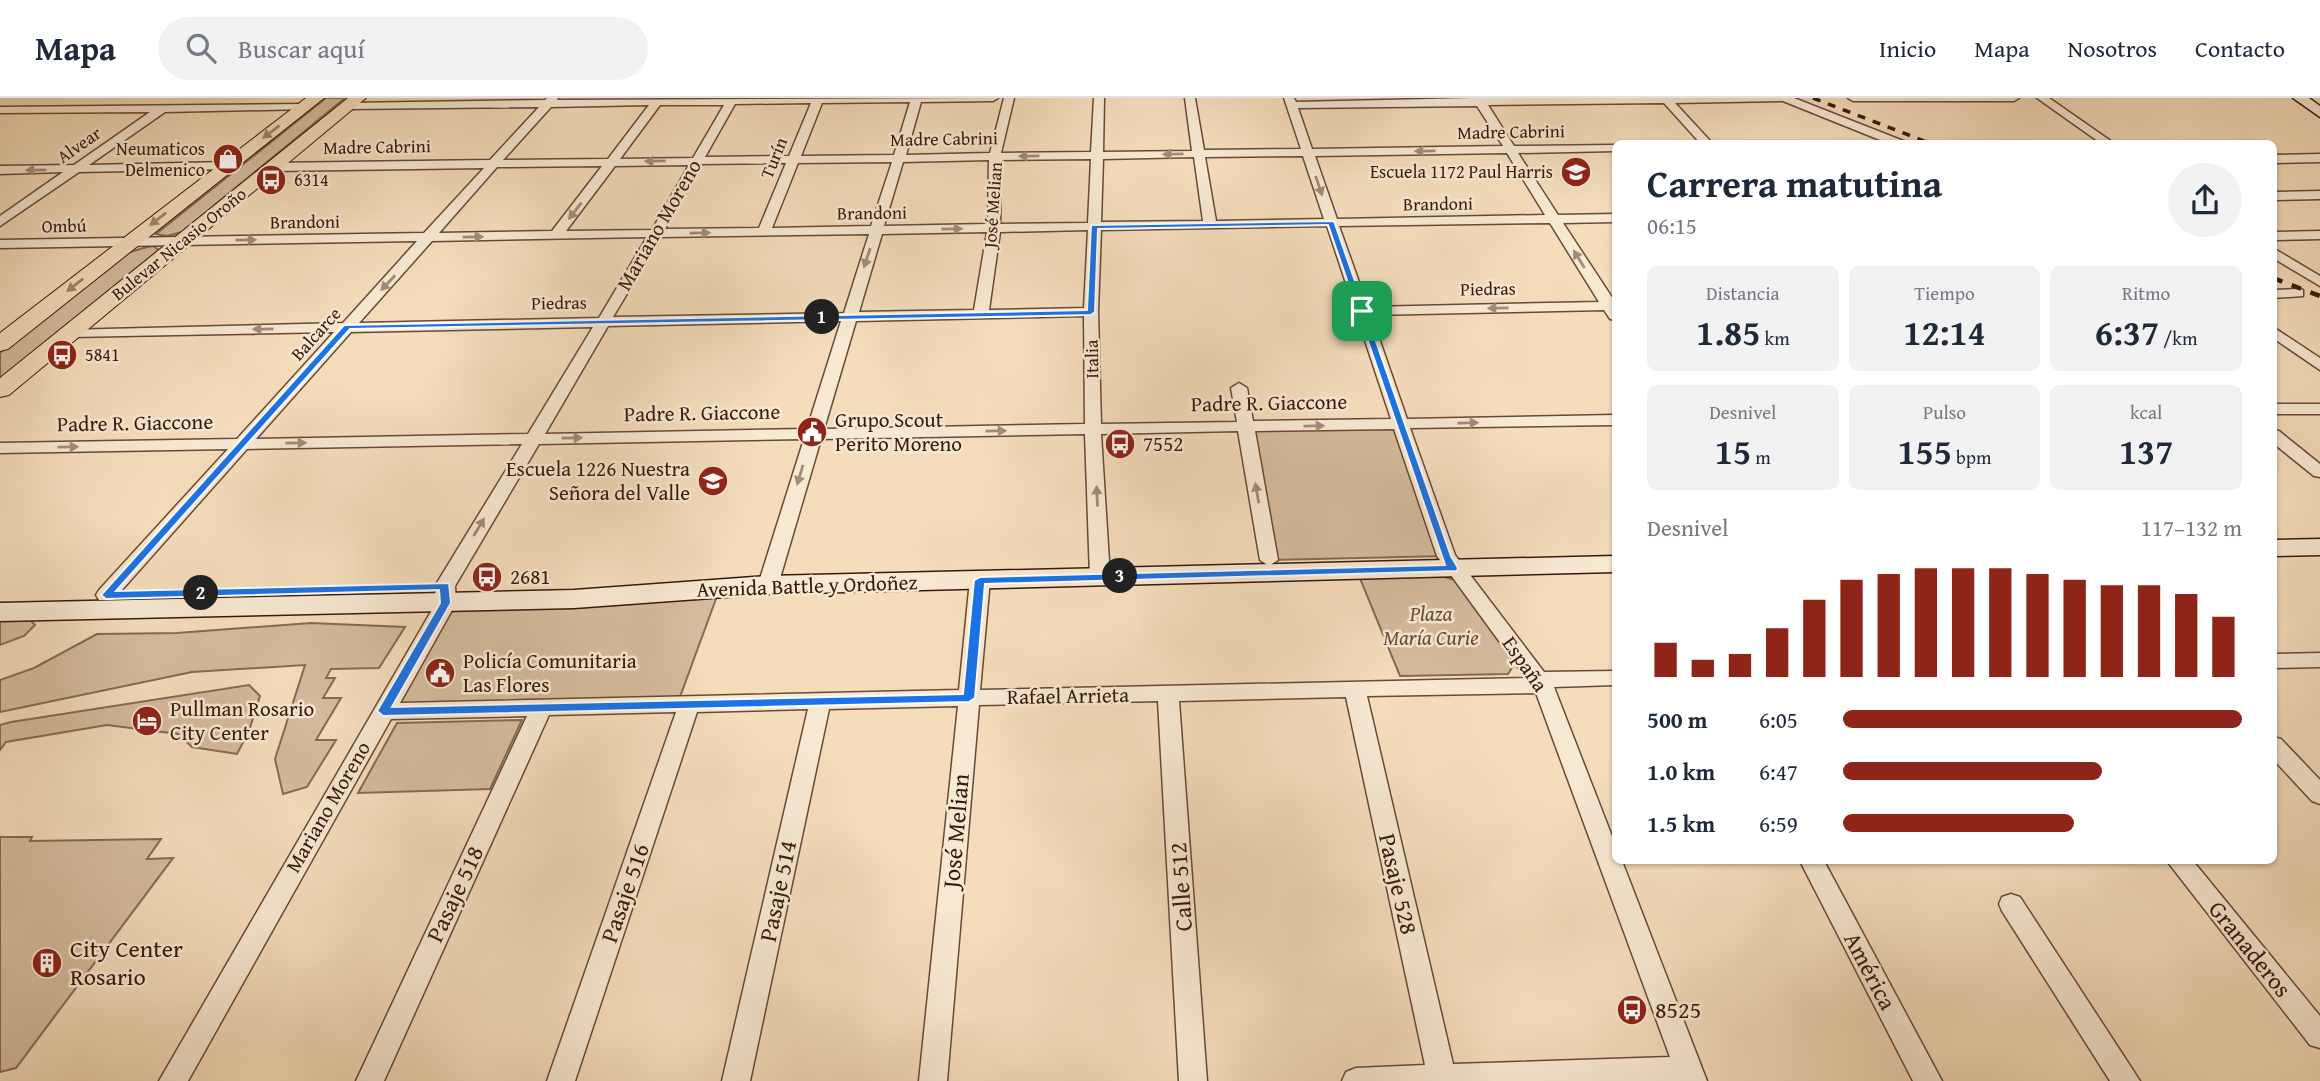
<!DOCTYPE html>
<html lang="es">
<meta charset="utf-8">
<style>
:root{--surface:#fff;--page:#f2f2f3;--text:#1f2937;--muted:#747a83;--line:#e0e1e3;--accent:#8f2418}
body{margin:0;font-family:"Gentium Book Plus",serif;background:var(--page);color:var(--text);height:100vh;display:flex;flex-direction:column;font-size:26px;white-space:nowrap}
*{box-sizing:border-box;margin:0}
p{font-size:23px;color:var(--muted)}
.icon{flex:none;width:38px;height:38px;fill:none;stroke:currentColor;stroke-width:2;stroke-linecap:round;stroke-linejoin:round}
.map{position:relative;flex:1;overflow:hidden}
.sheet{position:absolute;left:1612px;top:42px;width:665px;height:724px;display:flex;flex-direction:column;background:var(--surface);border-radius:10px;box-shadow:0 2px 5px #0004}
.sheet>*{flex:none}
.pin{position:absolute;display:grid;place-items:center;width:60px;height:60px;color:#fff;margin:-30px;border-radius:14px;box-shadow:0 4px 10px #0006}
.km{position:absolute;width:35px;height:35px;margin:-18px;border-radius:50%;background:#222;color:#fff;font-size:19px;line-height:35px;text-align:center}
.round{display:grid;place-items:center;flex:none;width:74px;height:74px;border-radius:37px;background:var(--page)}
.headline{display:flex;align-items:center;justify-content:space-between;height:119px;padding:0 35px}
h1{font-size:38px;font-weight:600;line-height:52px}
.figures{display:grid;grid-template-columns:repeat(3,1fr);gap:10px;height:119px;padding:7px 35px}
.figures div{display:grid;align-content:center;border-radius:10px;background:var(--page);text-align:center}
.figures b{font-size:35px;font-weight:600}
.figures small{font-size:19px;font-weight:400}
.figures p{font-size:19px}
.chart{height:196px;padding:14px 35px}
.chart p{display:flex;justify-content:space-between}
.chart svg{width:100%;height:126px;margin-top:7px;stroke:var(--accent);stroke-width:6}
ul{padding:0 35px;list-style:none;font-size:23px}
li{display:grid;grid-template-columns:112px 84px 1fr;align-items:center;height:52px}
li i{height:18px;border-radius:9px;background:var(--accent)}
header{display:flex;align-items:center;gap:42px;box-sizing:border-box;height:98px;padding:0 35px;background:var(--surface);border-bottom:2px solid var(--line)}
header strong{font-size:33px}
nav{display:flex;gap:38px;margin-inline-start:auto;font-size:24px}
.search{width:490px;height:63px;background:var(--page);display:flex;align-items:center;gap:18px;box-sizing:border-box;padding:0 24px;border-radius:38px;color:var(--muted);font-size:26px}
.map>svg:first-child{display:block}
</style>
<header>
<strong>Mapa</strong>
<div class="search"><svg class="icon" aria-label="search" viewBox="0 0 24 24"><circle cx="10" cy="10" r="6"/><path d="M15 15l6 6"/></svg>Buscar aquí</div>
<nav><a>Inicio</a><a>Mapa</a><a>Nosotros</a><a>Contacto</a></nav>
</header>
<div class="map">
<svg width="2320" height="983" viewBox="0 0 2320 983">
<rect width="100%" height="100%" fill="#f5ddbc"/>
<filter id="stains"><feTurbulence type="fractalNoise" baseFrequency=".00286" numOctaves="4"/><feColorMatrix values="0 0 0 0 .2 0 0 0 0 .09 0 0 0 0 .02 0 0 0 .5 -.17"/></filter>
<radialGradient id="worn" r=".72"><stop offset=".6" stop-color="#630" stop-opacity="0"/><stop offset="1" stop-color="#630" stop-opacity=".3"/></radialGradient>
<g fill="#d5bc9e" stroke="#866a54" stroke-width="2">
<path d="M 326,0 L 345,0 L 182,134 L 167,138 L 156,136 Z"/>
<path d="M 147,149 L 153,148 L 159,152 L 0,281 L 0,255 L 127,155 Z"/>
<path d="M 1400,326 L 1446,458 L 1269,462 L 1246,329 Z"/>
<path d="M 1438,477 L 1455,482 L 1515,565 L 1508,576 L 1400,578 L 1359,478 Z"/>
<path d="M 720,490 L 677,607 L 383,613 L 446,505 Z"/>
<path d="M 0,521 L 29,521 L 35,527 L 24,538 L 0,547 Z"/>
<path d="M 311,525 L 405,529 L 379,570 L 331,571 L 326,580 L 335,580 L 323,600 L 341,600 L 316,642 L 336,642 L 307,689 L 283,696 L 275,661 L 305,567 L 192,574 L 0,614 L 0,582 L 34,570 L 97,536 L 177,535 Z"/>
<path d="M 249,587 L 260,598 L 249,633 L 237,656 L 192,649 L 178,636 L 107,627 L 6,644 L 0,652 L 0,627 L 11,624 Z"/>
<path d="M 522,622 L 490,691 L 358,695 L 397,625 Z"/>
<path d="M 0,739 L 32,739 L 30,743 L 161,741 L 147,761 L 173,760 L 16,970 L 0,974 Z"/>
</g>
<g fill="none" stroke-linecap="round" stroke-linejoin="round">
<g stroke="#674a37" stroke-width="3">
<g id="street">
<path d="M 547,0 L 558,0 L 557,2 L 998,0 L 993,3 L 921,4 L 906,57 L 990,55 L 1004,0 L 1014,0 L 1001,55 L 1091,54 L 1094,0 L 1104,0 L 1103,54 L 1192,53 L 1185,0 L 1195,0 L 1204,52 L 1301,51 L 1284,0 L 1294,0 L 1296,4 L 1473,0 L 1794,0 L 1906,44 L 1907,46 L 1890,46 L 1783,3 L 1675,5 L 1713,46 L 1701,46 L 1664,5 L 1488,7 L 1514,48 L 1615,47 L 1615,53 L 1518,55 L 1558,117 L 1615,116 L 1615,124 L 1563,125 L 1615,204 L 1615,222 L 1610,221 L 1604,212 L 1371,217 L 1407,321 L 1615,317 L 1615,327 L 1410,330 L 1455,457 L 1544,574 L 1615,573 L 1615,587 L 1554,589 L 1615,746 L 1615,763 L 1622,763 L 1707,983 L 1342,983 L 1346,974 L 1356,970 L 1425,967 L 1346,599 L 1179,603 L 1207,983 L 1179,983 L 1158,603 L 979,607 L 947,983 L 919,983 L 958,608 L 829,611 L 750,983 L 722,983 L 808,611 L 697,614 L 575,983 L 547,983 L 676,614 L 549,617 L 384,983 L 356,983 L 527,618 L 391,621 L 188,983 L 159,983 L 436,505 L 435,488 L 522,346 L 247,351 L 113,502 L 99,502 L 96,497 L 99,492 L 228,351 L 0,355 L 0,345 L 237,341 L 334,234 L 70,239 L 63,235 L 65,232 L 343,225 L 417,143 L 0,150 L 0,142 L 424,135 L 484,70 L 274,73 L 268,69 L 274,65 L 490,62 L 539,9 L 348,11 L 343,8 L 348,5 L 545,2 ZM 910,4 L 894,57 L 801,58 L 822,5 ZM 811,5 L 789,58 L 705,59 L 735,6 ZM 649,7 L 608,61 L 503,62 L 551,9 ZM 660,7 L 724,7 L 693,60 L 620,61 ZM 1477,8 L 1503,48 L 1312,51 L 1298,10 ZM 1507,55 L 1545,117 L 1337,121 L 1315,58 ZM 1303,58 L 1324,121 L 1216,123 L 1205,59 ZM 1194,59 L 1203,123 L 1101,124 L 1103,61 ZM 1091,61 L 1088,125 L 1000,126 L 1001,62 ZM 989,62 L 988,126 L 884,128 L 903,64 ZM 892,64 L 871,128 L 772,130 L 798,65 ZM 786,65 L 759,130 L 665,131 L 701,66 ZM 689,67 L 652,132 L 566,133 L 615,68 ZM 602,68 L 552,133 L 439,135 L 497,69 ZM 1550,125 L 1599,204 L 1368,209 L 1339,128 ZM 1327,128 L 1391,321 L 1253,323 L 1247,290 L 1239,285 L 1231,290 L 1237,324 L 1101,326 L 1098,214 L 1101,132 ZM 1088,132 L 1084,210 L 989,212 L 1000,134 ZM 987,134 L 974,212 L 859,214 L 882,136 ZM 869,136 L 844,215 L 613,219 L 661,139 ZM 647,139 L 599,220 L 359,225 L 432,143 ZM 1084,218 L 1085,326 L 824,331 L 856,223 ZM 841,223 L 807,331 L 545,336 L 608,228 ZM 593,229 L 528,336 L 256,341 L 351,234 ZM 1394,331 L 1437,458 L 1526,580 L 980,592 L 990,482 L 987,478 L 973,478 L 970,482 L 959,592 L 400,605 L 456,505 L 455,488 L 539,346 L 804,341 L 758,487 L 761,491 L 775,491 L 778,487 L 821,341 L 1085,336 L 1090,479 L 1093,483 L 1107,483 L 1110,479 L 1101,336 L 1238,333 L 1260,462 L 1269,468 L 1278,462 L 1255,333 ZM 1536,595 L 1670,959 L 1453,966 L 1367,598 Z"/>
<path d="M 1848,0 L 2019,0 L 2014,3 L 1853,3 Z"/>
<path d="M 2037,0 L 2049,0 L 2115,46 L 2102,46 Z"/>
<path d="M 304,6 L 309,9 L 308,11 L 165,14 L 89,67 L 227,64 L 231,65 L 231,71 L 79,74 L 0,128 L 0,118 L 63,74 L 0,76 L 0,68 L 74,67 L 150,14 L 0,15 L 0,9 Z"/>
<path d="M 2320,56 L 2320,64 L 2273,65 L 2273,57 Z"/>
<path d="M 2320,93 L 2320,101 L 2273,102 L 2273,94 Z"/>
<path d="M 2320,133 L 2320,141 L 2273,142 L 2273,134 Z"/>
<path d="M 2273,150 L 2320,178 L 2320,188 L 2273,160 Z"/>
<path d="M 2298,191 L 2303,192 L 2303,198 L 2273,200 L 2273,192 Z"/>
<path d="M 2273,229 L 2320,260 L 2320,272 L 2273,240 Z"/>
<rect x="2273" y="306" width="47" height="10"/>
<path d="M 2273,332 L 2279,333 L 2320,366 L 2320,379 L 2314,378 L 2273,345 Z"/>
<path d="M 2320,555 L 2320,569 L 2273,570 L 2273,556 Z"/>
<path d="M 2273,639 L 2281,641 L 2320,682 L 2320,706 L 2312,703 L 2273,661 Z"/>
<path d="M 1800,763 L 1824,763 L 1942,983 L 1913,983 Z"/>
<path d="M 2167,763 L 2193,763 L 2320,918 L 2320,950 L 2310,947 Z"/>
<path d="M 2011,796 L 2020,799 L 2140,983 L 2110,983 L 2002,813 L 1999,806 L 2002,799 Z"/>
</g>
</g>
<g stroke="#38190b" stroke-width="3">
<g id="secondary">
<path d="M 2293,0 L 2309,0 L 2320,8 L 2320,19 Z"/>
<path d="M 2320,441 L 2320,457 L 2273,458 L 2273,442 Z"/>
<path d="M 1615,458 L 1615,474 L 768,496 L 574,510 L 0,523 L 0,505 L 574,492 L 768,478 Z"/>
</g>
</g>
<g stroke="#38190b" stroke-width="2">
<g id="primary">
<path d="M 306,0 L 324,0 L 8,251 L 0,253 L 0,235 Z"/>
<path d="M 348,0 L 366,0 L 9,297 L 0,299 L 0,280 Z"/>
</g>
</g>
<use href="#street" fill="#f8e9d3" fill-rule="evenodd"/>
<use href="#secondary" fill="#f8e9d3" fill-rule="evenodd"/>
<use href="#primary" fill="#f5ddbc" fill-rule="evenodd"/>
<path stroke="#38190b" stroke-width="3.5" stroke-dasharray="8 8" stroke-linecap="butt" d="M 1813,0 L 1932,46"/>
<path stroke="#38190b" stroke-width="4.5" stroke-dasharray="10 10" stroke-linecap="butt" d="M 2273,180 L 2320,198"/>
</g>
<defs><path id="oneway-solid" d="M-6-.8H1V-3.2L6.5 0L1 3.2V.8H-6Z" transform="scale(1.75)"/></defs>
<g fill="#a0856c">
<use href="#oneway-solid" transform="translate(271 34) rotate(143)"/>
<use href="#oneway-solid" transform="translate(158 121) rotate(142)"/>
<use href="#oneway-solid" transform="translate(75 187) rotate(142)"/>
</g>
<g fill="#a28b79">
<use href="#oneway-solid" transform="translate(1425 53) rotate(179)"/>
<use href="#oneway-solid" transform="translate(1173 56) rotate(179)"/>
<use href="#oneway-solid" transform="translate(1029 58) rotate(179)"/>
<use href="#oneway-solid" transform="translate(655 63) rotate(179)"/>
<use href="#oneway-solid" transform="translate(36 72) rotate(179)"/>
<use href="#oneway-solid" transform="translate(1319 88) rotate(71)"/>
<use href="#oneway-solid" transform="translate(575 113) rotate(128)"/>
<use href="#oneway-solid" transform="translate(952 131) rotate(-1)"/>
<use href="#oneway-solid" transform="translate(700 135) rotate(-1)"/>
<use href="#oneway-solid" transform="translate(473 139) rotate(-1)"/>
<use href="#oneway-solid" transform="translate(246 142) rotate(-1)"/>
<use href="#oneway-solid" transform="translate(867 160) rotate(108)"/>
<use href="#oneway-solid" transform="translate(1579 161) rotate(-122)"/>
<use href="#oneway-solid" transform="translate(388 185) rotate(133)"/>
<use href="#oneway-solid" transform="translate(1498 210) rotate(179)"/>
<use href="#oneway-solid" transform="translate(263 231) rotate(179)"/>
<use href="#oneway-solid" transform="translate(1468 325) rotate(-1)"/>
<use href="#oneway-solid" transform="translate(1314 328) rotate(-1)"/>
<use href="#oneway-solid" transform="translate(996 333) rotate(-1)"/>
<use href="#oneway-solid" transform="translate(572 340) rotate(-1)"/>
<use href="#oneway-solid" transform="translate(296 345) rotate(-1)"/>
<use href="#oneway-solid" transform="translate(68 349) rotate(-1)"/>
<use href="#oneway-solid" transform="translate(800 377) rotate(107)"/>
<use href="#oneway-solid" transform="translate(1257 395) rotate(-100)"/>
<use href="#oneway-solid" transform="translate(1097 398) rotate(-93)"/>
<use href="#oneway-solid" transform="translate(479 429) rotate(-59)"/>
</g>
<path fill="#1a73e8" stroke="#fff" stroke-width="2" fill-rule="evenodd" d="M 1334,123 L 1451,458 L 1458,470 L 1457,473 L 985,486 L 975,600 L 969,604 L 383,618 L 377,613 L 440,505 L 439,492 L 106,501 L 101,497 L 344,227 L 1087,212 L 1091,127 ZM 1328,127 L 1445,467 L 980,479 L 974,482 L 963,596 L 392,609 L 451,505 L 449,485 L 116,493 L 350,231 L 1091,217 L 1095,214 L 1098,131 Z"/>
<defs>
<g id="shop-disc" transform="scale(1.575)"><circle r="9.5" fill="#8f2418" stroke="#f8e9d3"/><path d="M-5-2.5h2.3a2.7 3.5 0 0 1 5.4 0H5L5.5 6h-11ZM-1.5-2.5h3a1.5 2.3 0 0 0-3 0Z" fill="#fff"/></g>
<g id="school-disc" transform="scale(1.575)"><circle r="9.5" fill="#8f2418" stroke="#f8e9d3"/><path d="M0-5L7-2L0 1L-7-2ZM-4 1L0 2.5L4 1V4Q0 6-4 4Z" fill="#fff"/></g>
<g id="bus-disc" transform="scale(1.575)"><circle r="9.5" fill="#8f2418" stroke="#f8e9d3"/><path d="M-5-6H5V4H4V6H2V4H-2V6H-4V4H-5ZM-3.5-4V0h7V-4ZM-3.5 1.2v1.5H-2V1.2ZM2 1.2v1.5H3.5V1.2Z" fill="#fff"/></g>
<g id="civic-disc" transform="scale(1.575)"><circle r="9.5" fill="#8f2418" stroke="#f8e9d3"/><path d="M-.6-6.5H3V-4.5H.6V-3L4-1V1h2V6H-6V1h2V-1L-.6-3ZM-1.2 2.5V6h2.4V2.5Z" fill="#fff"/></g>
<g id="hotel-disc" transform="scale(1.575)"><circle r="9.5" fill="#8f2418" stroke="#f8e9d3"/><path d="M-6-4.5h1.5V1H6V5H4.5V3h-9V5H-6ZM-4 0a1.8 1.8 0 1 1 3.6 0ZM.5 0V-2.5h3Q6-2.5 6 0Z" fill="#fff"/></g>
<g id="building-disc" transform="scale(1.575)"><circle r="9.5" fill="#8f2418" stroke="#f8e9d3"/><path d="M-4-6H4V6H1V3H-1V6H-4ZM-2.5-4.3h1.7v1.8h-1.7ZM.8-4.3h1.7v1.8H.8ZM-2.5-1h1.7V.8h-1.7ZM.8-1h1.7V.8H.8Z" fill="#fff"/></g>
</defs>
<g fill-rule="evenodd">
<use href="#shop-disc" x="228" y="61"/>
<use href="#school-disc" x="1576" y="74"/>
<use href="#bus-disc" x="271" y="82"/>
<use href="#bus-disc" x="62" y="257"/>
<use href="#civic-disc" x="812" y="334"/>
<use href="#bus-disc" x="1120" y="346"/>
<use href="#school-disc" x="713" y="383"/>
<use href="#bus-disc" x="487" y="479"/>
<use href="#civic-disc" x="440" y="575"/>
<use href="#hotel-disc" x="147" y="623"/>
<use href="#building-disc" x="47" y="865"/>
<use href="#bus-disc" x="1632" y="912"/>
</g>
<g text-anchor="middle" stroke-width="5" stroke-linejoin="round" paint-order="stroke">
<g font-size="18" fill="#38190b" stroke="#f8e9d3">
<text transform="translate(1511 34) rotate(-1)" y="6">Madre Cabrini</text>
<text transform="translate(944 41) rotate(-1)" y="6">Madre Cabrini</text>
<text transform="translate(79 47) rotate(-35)" y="6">Alvear</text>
<text transform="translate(377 49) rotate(-1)" y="6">Madre Cabrini</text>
<text transform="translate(774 60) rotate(-68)" y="6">Turín</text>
<text transform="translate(1438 106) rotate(-1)" y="6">Brandoni</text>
<text transform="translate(993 107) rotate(-86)" y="6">José Melian</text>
<text transform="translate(872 115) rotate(-1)" y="6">Brandoni</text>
<text transform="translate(305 124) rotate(-1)" y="6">Brandoni</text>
<text transform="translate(64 128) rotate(-1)" y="6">Ombú</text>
<text transform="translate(179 146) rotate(-39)" y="6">Bulevar Nicasio Oroño</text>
<text transform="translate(1488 191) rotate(-1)" y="6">Piedras</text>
<text transform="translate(559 205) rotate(-1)" y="6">Piedras</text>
<text transform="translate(316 236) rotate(-48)" y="6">Balcarce</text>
<text transform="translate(1092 261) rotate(-91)" y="6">Italia</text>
</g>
<g font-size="18" fill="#38190b" stroke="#f8e9d3" text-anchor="end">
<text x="205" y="57">Neumaticos<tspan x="205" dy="21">Delmenico</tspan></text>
<text x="1553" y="80">Escuela 1172 Paul Harris</text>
<text x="294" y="88" text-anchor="start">6314</text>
<text x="85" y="263" text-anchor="start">5841</text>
</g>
<g font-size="21" fill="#38190b" stroke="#f8e9d3">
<text transform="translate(659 127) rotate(-60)" y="7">Mariano Moreno</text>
<text transform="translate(1269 305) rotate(-1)" y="7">Padre R. Giaccone</text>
<text transform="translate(702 315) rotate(-1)" y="7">Padre R. Giaccone</text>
<text transform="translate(135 325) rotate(-1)" y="7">Padre R. Giaccone</text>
<text transform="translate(807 488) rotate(-2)" y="7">Avenida Battle y Ordoñez</text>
<text transform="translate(1525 566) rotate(55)" y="7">España</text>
<text transform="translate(1068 598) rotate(-1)" y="7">Rafael Arrieta</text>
<text transform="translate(328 709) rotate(-60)" y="7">Mariano Moreno</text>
</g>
<g font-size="21" fill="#38190b" stroke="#f8e9d3" text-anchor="start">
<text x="835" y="329">Grupo Scout<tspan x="835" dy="24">Perito Moreno</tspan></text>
<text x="1143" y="353">7552</text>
<text x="690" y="378" text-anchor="end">Escuela 1226 Nuestra<tspan x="690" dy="24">Señora del Valle</tspan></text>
<text x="510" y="486">2681</text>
<text x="463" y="570">Policía Comunitaria<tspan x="463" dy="24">Las Flores</tspan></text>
<text x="170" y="618">Pullman Rosario<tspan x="170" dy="24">City Center</tspan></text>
</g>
<g font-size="21" font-style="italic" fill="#674a37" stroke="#f8e9d3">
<text x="1431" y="523">Plaza<tspan x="1431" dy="24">María Curie</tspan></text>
</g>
<g font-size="24" fill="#38190b" stroke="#f8e9d3">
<text transform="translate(956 733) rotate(-85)" y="8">José Melian</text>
<text transform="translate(1398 786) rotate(77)" y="8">Pasaje 528</text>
<text transform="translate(1181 789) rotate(-94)" y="8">Calle 512</text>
<text transform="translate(778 793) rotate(-78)" y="8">Pasaje 514</text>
<text transform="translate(625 795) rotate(-71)" y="8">Pasaje 516</text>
<text transform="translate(455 796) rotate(-65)" y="8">Pasaje 518</text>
<text transform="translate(2250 851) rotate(51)" y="8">Granaderos</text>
<text transform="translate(1870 873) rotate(62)" y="8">América</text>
</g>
<g font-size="24" fill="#38190b" stroke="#f8e9d3" text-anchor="start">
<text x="70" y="859">City Center<tspan x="70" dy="28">Rosario</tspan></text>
<text x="1655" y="920">8525</text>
</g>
</g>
<rect width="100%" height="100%" filter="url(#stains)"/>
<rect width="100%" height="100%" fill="url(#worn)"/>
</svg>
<div class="pin" style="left:1362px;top:213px;background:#1e9e55"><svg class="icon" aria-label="arrive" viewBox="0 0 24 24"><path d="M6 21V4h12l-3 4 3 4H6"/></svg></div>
<b class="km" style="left:822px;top:219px">1</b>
<b class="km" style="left:201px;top:495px">2</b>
<b class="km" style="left:1120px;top:478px">3</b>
<section class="sheet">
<div class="headline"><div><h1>Carrera matutina</h1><p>06:15</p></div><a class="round"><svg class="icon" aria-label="share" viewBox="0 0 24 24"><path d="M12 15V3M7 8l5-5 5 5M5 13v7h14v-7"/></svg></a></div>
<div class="figures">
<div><p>Distancia</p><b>1.85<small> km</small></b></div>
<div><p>Tiempo</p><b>12:14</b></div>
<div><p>Ritmo</p><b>6:37<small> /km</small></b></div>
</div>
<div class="figures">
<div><p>Desnivel</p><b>15<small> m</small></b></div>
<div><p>Pulso</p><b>155<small> bpm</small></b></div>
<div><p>kcal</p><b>137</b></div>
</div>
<div class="chart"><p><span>Desnivel</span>117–132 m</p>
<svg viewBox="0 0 160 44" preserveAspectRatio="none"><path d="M5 44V32M15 44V38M25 44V36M35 44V27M45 44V17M55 44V10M65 44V8M75 44V6M85 44V6M95 44V6M105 44V8M115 44V10M125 44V12M135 44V12M145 44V15M155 44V23"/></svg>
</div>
<ul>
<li><b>500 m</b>6:05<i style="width:100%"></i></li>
<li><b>1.0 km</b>6:47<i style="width:65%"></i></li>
<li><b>1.5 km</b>6:59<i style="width:58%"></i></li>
</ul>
</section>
</div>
